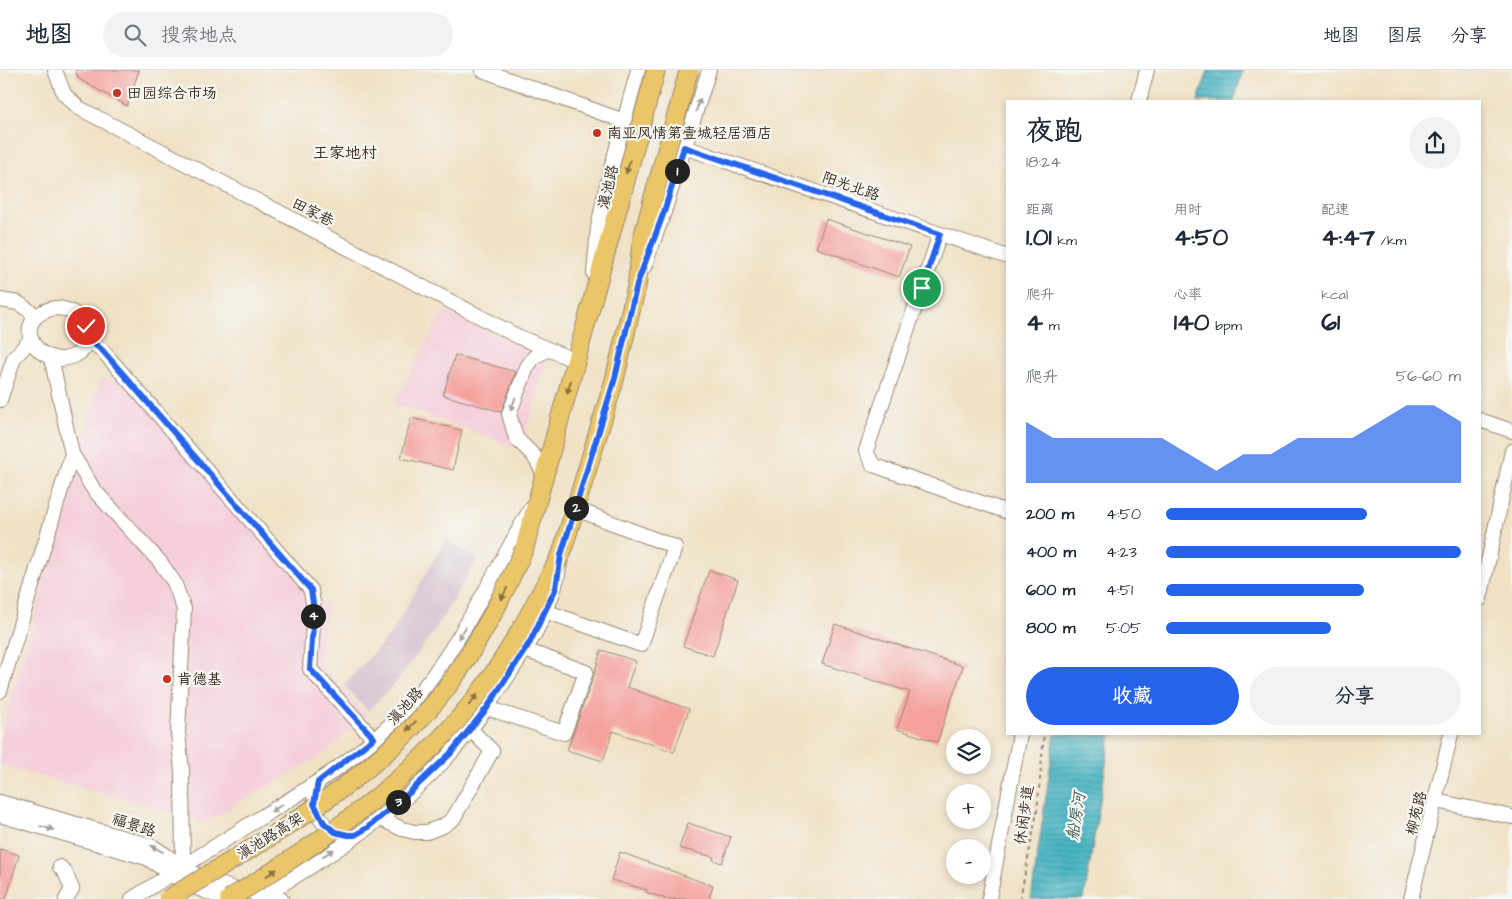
<!DOCTYPE html>
<html lang="zh">
<meta charset="utf-8">
<style>
:root{--surface:#fff;--page:#f2f2f3;--text:#1f2937;--muted:#747a83;--line:#e0e1e3;--accent:#2563eb}
body{margin:0;font-family:"Architects Daughter","LXGW WenKai TC",sans-serif;background:var(--page);color:var(--text);height:100vh;display:flex;flex-direction:column;font-size:19px;white-space:nowrap}
*{box-sizing:border-box;margin:0}
p{font-size:16px;color:var(--muted)}
.icon{flex:none;width:28px;height:28px;fill:none;stroke:currentColor;stroke-width:2;stroke-linecap:round;stroke-linejoin:round}
.map{position:relative;flex:1;overflow:hidden}
.drawer{position:absolute;left:1006px;top:30px;width:475px;height:635px;display:flex;flex-direction:column;background:var(--surface);border-radius:0px;box-shadow:0 2px 8px #0003}
.drawer>*{flex:none}
.fabs{position:absolute;left:946px;top:659px;display:grid;gap:10px}
.fabs a{display:grid;place-items:center;width:45px;height:45px;border-radius:50%;background:var(--surface);box-shadow:0 2px 8px #0003;font-size:25px}
.pin{position:absolute;display:grid;place-items:center;width:42px;height:42px;color:#fff;margin:-21px;border:2px solid #fff;border-radius:50%;box-shadow:0 1px 5px #0007}
.km{position:absolute;width:25px;height:25px;margin:-12px;border-radius:50%;background:#222;color:#fff;font-size:14px;line-height:25px;text-align:center}
.round{display:grid;place-items:center;flex:none;width:52px;height:52px;border-radius:26px;background:var(--page)}
.headline{display:flex;align-items:center;justify-content:space-between;height:85px;padding:0 20px}
h1{font-size:28px;font-weight:800;line-height:38px}
.figures{display:grid;grid-template-columns:repeat(3,1fr);gap:8px;height:85px;padding:5px 20px}
.figures div{display:grid;align-content:center}
.figures b{font-size:25px;font-weight:800}
.figures small{font-size:14px;font-weight:400}
.figures p{font-size:14px}
.chart{height:140px;padding:10px 20px}
.chart p{display:flex;justify-content:space-between}
.chart svg{width:100%;height:90px;margin-top:5px;fill:var(--accent);opacity:.7}
.cta{display:flex;gap:10px;margin-top:auto;padding:10px 20px}
.cta a{flex:1;height:58px;border-radius:30px;background:var(--accent);color:#fff;font-size:20px;font-weight:800;line-height:58px;text-align:center}
.cta a+a{background:var(--page);color:var(--text)}
ul{padding:0 20px;list-style:none;font-size:16px}
li{display:grid;grid-template-columns:80px 60px 1fr;align-items:center;height:38px}
li i{height:12px;border-radius:6px;background:var(--accent)}
header{display:flex;align-items:center;gap:30px;box-sizing:border-box;height:70px;padding:0 25px;background:var(--surface);border-bottom:1px solid var(--line)}
header strong{font-size:24px}
nav{display:flex;gap:28px;margin-inline-start:auto;font-size:18px}
.search{width:350px;height:45px;background:var(--page);display:flex;align-items:center;gap:12px;box-sizing:border-box;padding:0 18px;border-radius:28px;color:var(--muted);font-size:19px}
.map>svg:first-child{display:block}
</style>
<header>
<strong>地图</strong>
<div class="search"><svg class="icon" aria-label="search" viewBox="0 0 24 24"><circle cx="10" cy="10" r="6"/><path d="M15 15l6 6"/></svg>搜索地点</div>
<nav><a>地图</a><a>图层</a><a>分享</a></nav>
</header>
<div class="map">
<svg width="1512" height="829" viewBox="0 0 1512 829">
<defs>
<pattern id="water-rules" width="6" height="5" patternUnits="userSpaceOnUse" patternTransform="scale(1.25)"><rect width="6" height="5" fill="#49b6c4"/><path d="M0 2.5h6" fill="none" stroke="#3e949f"/></pattern>
</defs>
<rect width="100%" height="100%" fill="#f6f6f2"/>
<filter id="ink" filterUnits="userSpaceOnUse"><feTurbulence type="fractalNoise" baseFrequency=".02" numOctaves="2"/><feDisplacementMap in="SourceGraphic" scale="10" xChannelSelector="R" yChannelSelector="G"/><feConvolveMatrix kernelMatrix="1 2 1 2 8 2 1 2 1" color-interpolation-filters="sRGB"/></filter>
<filter id="wash" filterUnits="userSpaceOnUse"><feTurbulence type="fractalNoise" baseFrequency=".0096" numOctaves="4" result="noise"/><feDisplacementMap in="SourceGraphic" scale="20" xChannelSelector="R" yChannelSelector="G"/><feGaussianBlur stdDeviation="1.12" result="paint"/><feColorMatrix in="noise" values="0 0 0 0 0 0 0 0 0 0 0 0 0 0 0 0 0 1.4 0 .05"/><feComposite in="paint" operator="in"/></filter>
<g filter="url(#wash)">
<rect width="100%" height="100%" fill="#f0e2c6"/>
<g fill="#f5cfdb">
<path d="M 444,240 L 547,289 L 521,379 L 393,333 Z"/>
<path d="M 100,308 L 123,311 L 328,538 L 318,593 L 367,645 L 322,685 L 206,752 L 0,695 L 0,669 Z"/>
</g>
<path fill="#d1bdcc" d="M 446,469 L 477,489 L 437,557 L 399,609 L 368,641 L 344,615 L 391,564 Z"/>
<g fill="url(#water-rules)" stroke="#427071">
<path d="M 1208,0 L 1243,0 L 1234,31 L 1198,31 Z"/>
<path d="M 1055,664 L 1111,664 L 1084,829 L 1031,829 Z"/>
</g>
<g id="blocks">
<g fill="#f5a29e">
<path d="M 75,0 L 139,0 L 127,36 L 79,9 Z"/>
<path d="M 826,149 L 910,177 L 899,207 L 816,178 Z"/>
<path d="M 455,285 L 516,302 L 501,342 L 443,325 Z"/>
<path d="M 411,348 L 462,360 L 453,400 L 401,388 Z"/>
<path d="M 709,500 L 738,510 L 713,586 L 683,576 Z"/>
<path d="M 835,554 L 963,596 L 937,672 L 897,659 L 910,622 L 822,594 Z"/>
<path d="M 601,580 L 636,591 L 627,617 L 689,639 L 674,682 L 613,661 L 603,691 L 567,680 L 594,605 Z"/>
<path d="M 688,753 L 731,767 L 722,793 L 713,790 L 714,787 L 679,778 Z"/>
<path d="M 0,779 L 19,785 L 6,829 L 0,829 Z"/>
<path d="M 620,782 L 713,816 L 709,829 L 666,829 L 646,822 L 647,820 L 611,810 Z"/>
</g>
</g>
</g>
<g filter="url(#ink)">
<use href="#blocks" fill-opacity="0" stroke="#968672" stroke-width="1"/>
<g fill="none" stroke-linecap="round" stroke-linejoin="round">
<g stroke="#968672" stroke-width="16">
<g id="minor">
<path d="M 55,0 L 64,24 L 79,38 L 517,266 L 576,291"/>
<path d="M 482,0 L 624,51"/>
<path d="M 1139,31 L 1147,0"/>
<path d="M 684,77 L 1008,187"/>
<path d="M 940,164 L 866,381 L 873,395 L 1008,442"/>
<path d="M 644,197 L 664,142 L 709,0"/>
<path d="M 594,204 L 598,157 L 608,110 L 638,0"/>
<path d="M 0,230 L 18,233 L 37,246"/>
<path d="M 56,238 C 73,239 83,247 89,263 C 89,273 85,280 76,285 C 39,304 4,247 56,238 Z"/>
<path d="M 89,270 L 102,280 L 311,520 L 314,540 L 310,599 L 374,669"/>
<path d="M 51,287 L 72,384 L 94,420 L 160,492 L 174,512 L 184,539 L 178,663 L 182,701 L 183,797"/>
<path d="M 0,330 L 14,288 L 31,269"/>
<path d="M 1480,350 L 1512,361"/>
<path d="M 544,404 L 534,386 L 516,368 L 509,344 L 527,297 L 534,287 L 547,280"/>
<path d="M 1480,529 L 1512,381"/>
<path d="M 545,541 L 641,575 L 675,477 L 576,439"/>
<path d="M 0,621 L 72,384"/>
<path d="M 487,638 L 564,663 L 586,602 L 525,580"/>
<path d="M 318,712 C 309,734 318,756 340,764"/>
<path d="M 1436,731 L 1512,747"/>
<path d="M 0,732 L 152,776 L 191,802 L 207,810 L 243,822 L 262,823 L 281,829"/>
<path d="M 0,745 L 147,788 L 184,813 L 225,829"/>
<path d="M 379,748 L 402,759 L 415,762 L 427,762 L 443,756 L 453,749 L 492,681 L 470,659"/>
<path d="M 60,797 L 65,802 L 72,819 L 66,829"/>
<path d="M 132,829 C 176,801 219,774 263,746 C 314,715 364,684 405,640 C 459,580 491,507 531,438"/>
<path d="M 258,829 C 325,789 397,744 449,685 C 472,660 491,631 510,603 C 533,569 554,534 560,493"/>
<path d="M 989,829 L 1020,664"/>
<path d="M 1411,829 L 1451,664"/>
</g>
</g>
<g stroke="#968672" stroke-width="20">
<g id="major">
<path d="M 524,479 L 656,0"/>
<path d="M 561,485 L 615,308 L 637,214 L 642,170 L 653,129"/>
</g>
</g>
<path stroke="#968672" stroke-width="2" stroke-dasharray="4 4" stroke-linecap="butt" d="M 1020,829 L 1037,742 L 1044,664"/>
<use href="#minor" stroke="#fff" stroke-width="14"/>
<use href="#major" stroke="#ebc669" stroke-width="18"/>
<g stroke="#968672" stroke-width="20" stroke-linecap="butt">
<g id="major-bridge">
<path d="M 653,129 L 689,0"/>
<path d="M 168,829 C 268,768 384,706 453,609 C 482,568 504,524 524,479"/>
<path d="M 229,829 C 326,769 423,704 489,610 C 517,571 538,527 561,485"/>
</g>
</g>
<use href="#major-bridge" stroke="#ebc669" stroke-width="18"/>
</g>
<defs><path id="oneway-solid" d="M-6-.8H1V-3.2L6.5 0L1 3.2V.8H-6Z" transform="scale(1.25)"/></defs>
<g fill="#a79f9a">
<use href="#oneway-solid" transform="translate(698 35) rotate(-73)"/>
<use href="#oneway-solid" transform="translate(513 334) rotate(111)"/>
<use href="#oneway-solid" transform="translate(462 563) rotate(124)"/>
<use href="#oneway-solid" transform="translate(277 738) rotate(148)"/>
<use href="#oneway-solid" transform="translate(47 758) rotate(16)"/>
<use href="#oneway-solid" transform="translate(157 779) rotate(-153)"/>
<use href="#oneway-solid" transform="translate(328 783) rotate(-34)"/>
</g>
<g fill="#8a7040">
<use href="#oneway-solid" transform="translate(628 97) rotate(106)"/>
<use href="#oneway-solid" transform="translate(569 317) rotate(106)"/>
<use href="#oneway-solid" transform="translate(504 524) rotate(117)"/>
<use href="#oneway-solid" transform="translate(473 630) rotate(-51)"/>
<use href="#oneway-solid" transform="translate(411 656) rotate(135)"/>
<use href="#oneway-solid" transform="translate(271 803) rotate(-34)"/>
</g>
</g>
<g fill="none" stroke-linecap="round" stroke-linejoin="round" filter="url(#ink)">
<g stroke="#fff" stroke-width="10">
<path id="route" d="M 86,256 L 89,270 L 102,280 L 311,520 L 314,540 L 310,599 L 374,668 L 318,712 L 314,734 L 324,753 L 335,762 L 348,765 L 355,765 L 367,758 L 409,723 L 450,684 L 487,638 L 530,572 L 556,518 L 561,485 L 615,308 L 637,214 L 664,142 L 684,77 L 940,164 L 922,218"/>
</g>
<use href="#route" stroke="#2563eb" stroke-width="6"/>
</g>
<g fill="#c8321e" stroke="#f6f6f2" stroke-width="2">
<circle cx="117" cy="23" r="5"/>
<circle cx="597" cy="63" r="5"/>
<circle cx="167" cy="609" r="5"/>
</g>
<g text-anchor="middle" stroke-width="4.5" stroke-linejoin="round" paint-order="stroke">
<g font-size="15" fill="#3b2a1e" stroke="#f6f6f2" text-anchor="start">
<text x="127" y="28">田园综合市场</text>
<text x="607" y="68">南亚风情第壹城轻居酒店</text>
<text x="177" y="614">肯德基</text>
</g>
<g font-size="15" fill="#3b2a1e" stroke="#f6f6f2">
<text transform="translate(851 116) rotate(19)" y="5">阳光北路</text>
<text transform="translate(608 117) rotate(-77)" y="5">滇池路</text>
<text transform="translate(313 142) rotate(27)" y="5">田家巷</text>
<text transform="translate(405 636) rotate(-48)" y="5">滇池路</text>
<text transform="translate(1416 743) rotate(-76)" y="5">柳苑路</text>
<text transform="translate(1024 745) rotate(-82)" y="5">休闲步道</text>
<text transform="translate(134 755) rotate(18)" y="5">福景路</text>
<text transform="translate(270 766) rotate(-32)" y="5">滇池路高架</text>
</g>
<g font-size="16" fill="#3b2a1e" stroke="#f6f6f2">
<text x="345" y="88">王家地村</text>
</g>
<g font-size="16" font-style="italic" fill="#405b58" stroke="#f6f6f2">
<text transform="translate(1075 746) rotate(-81)" y="6">船房河</text>
</g>
</g>
</svg>
<div class="fabs">
<a><svg class="icon" aria-label="layers" viewBox="0 0 24 24"><path d="M12 4l9 5-9 5-9-5zM3 14l9 5 9-5"/></svg></a>
<a>+</a>
<a>−</a>
</div>
<div class="pin" style="left:922px;top:218px;background:#1e9e55"><svg class="icon" aria-label="arrive" viewBox="0 0 24 24"><path d="M6 21V4h12l-3 4 3 4H6"/></svg></div>
<div class="pin" style="left:86px;top:256px;background:#d93025"><svg class="icon" aria-label="check" viewBox="0 0 24 24"><path d="M5 12l5 5 9-10"/></svg></div>
<b class="km" style="left:677px;top:101px">1</b>
<b class="km" style="left:576px;top:438px">2</b>
<b class="km" style="left:398px;top:732px">3</b>
<b class="km" style="left:313px;top:546px">4</b>
<section class="drawer">
<div class="headline"><div><h1>夜跑</h1><p>18:24</p></div><a class="round"><svg class="icon" aria-label="share" viewBox="0 0 24 24"><path d="M12 15V3M7 8l5-5 5 5M5 13v7h14v-7"/></svg></a></div>
<div class="figures">
<div><p>距离</p><b>1.01<small> km</small></b></div>
<div><p>用时</p><b>4:50</b></div>
<div><p>配速</p><b>4:47<small> /km</small></b></div>
</div>
<div class="figures">
<div><p>爬升</p><b>4<small> m</small></b></div>
<div><p>心率</p><b>140<small> bpm</small></b></div>
<div><p>kcal</p><b>61</b></div>
</div>
<div class="chart"><p><span>爬升</span>56–60 m</p>
<svg viewBox="0 0 160 44" preserveAspectRatio="none"><path d="M0 44V14L10 22L20 22L30 22L40 22L50 22L60 30L70 38L80 30L90 30L100 22L110 22L120 22L130 14L140 6L150 6L160 14V44z"/></svg>
</div>
<ul>
<li><b>200 m</b>4:50<i style="width:68%"></i></li>
<li><b>400 m</b>4:23<i style="width:100%"></i></li>
<li><b>600 m</b>4:51<i style="width:67%"></i></li>
<li><b>800 m</b>5:05<i style="width:56%"></i></li>
</ul>
<div class="cta"><a>收藏</a><a>分享</a></div>
</section>
</div>
